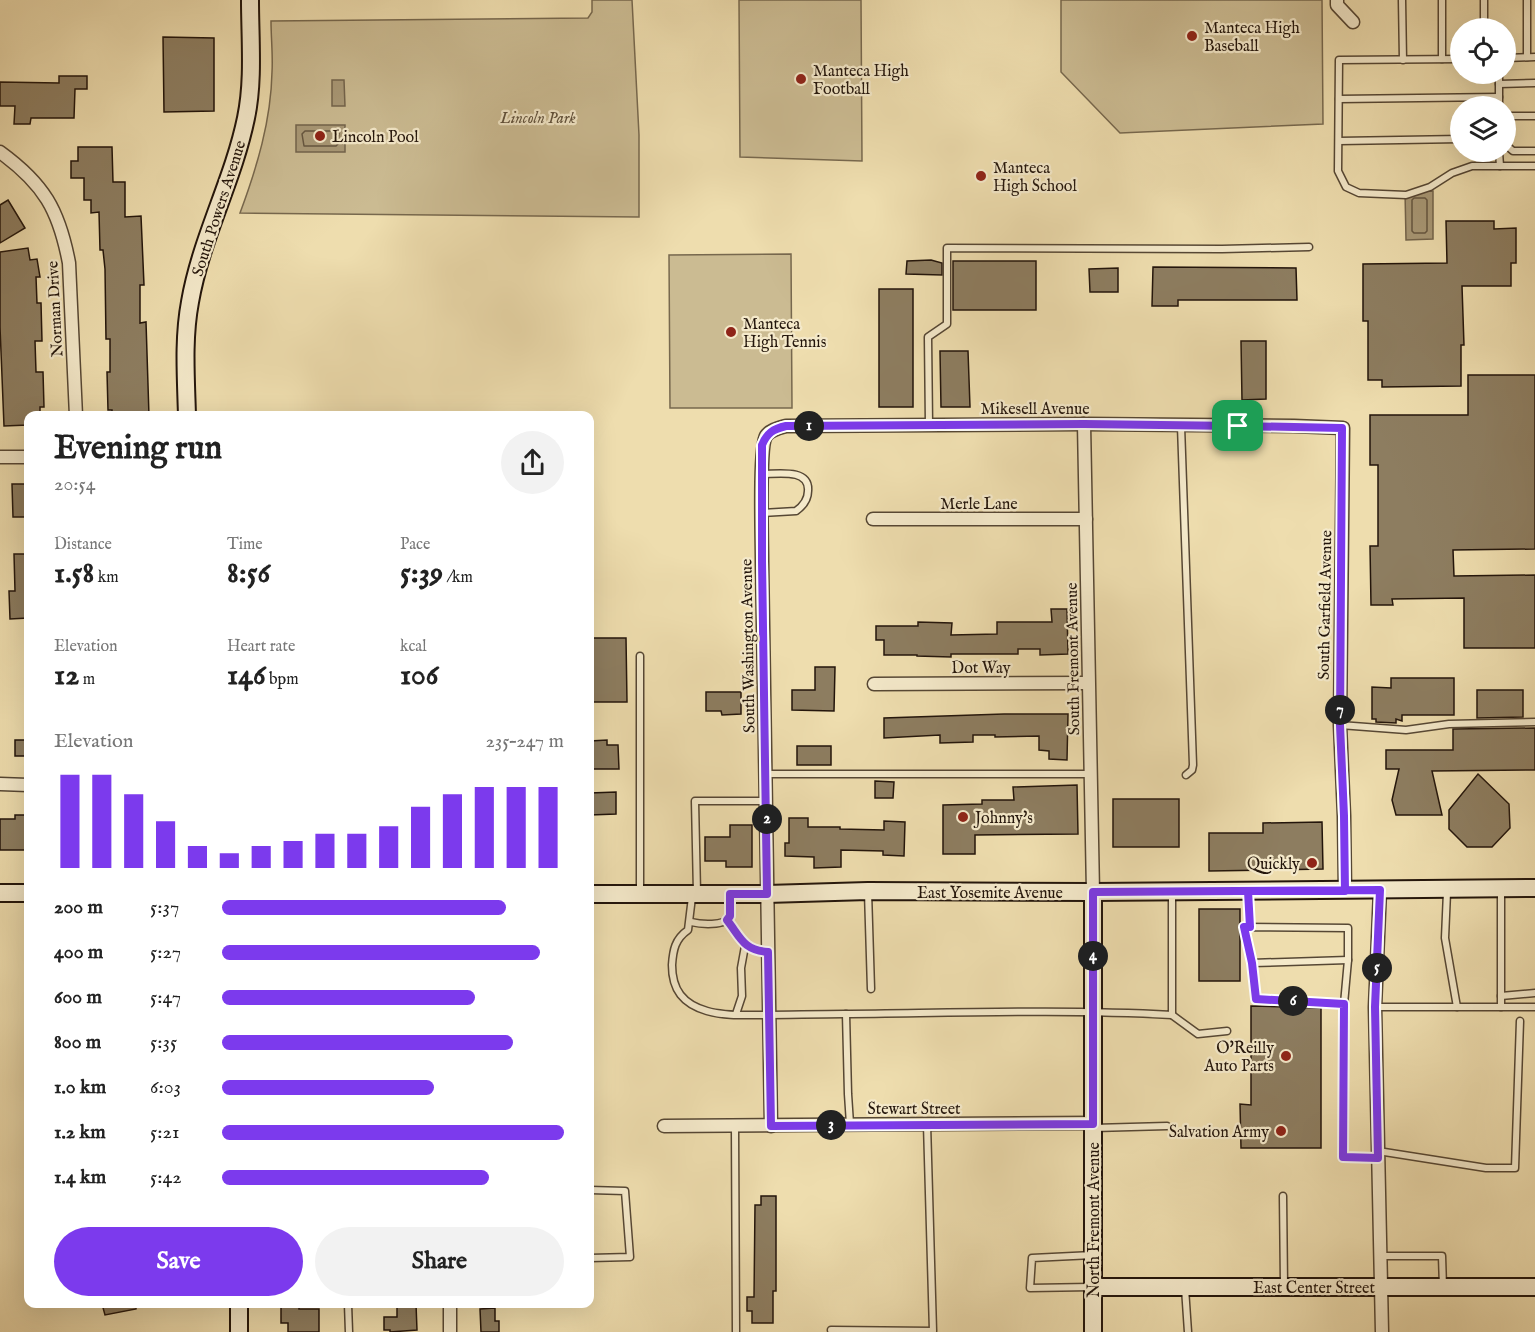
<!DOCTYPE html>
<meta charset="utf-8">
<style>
:root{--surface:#fff;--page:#f2f2f2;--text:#222;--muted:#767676;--accent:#7c3aed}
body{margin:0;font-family:"IM FELL English",serif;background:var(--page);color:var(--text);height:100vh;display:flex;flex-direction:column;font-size:22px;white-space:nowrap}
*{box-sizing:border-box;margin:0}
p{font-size:20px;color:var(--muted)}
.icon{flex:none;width:33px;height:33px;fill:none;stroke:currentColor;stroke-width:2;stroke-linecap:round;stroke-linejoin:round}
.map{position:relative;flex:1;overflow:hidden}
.sheet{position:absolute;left:24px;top:411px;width:570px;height:897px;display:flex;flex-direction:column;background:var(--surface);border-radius:12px;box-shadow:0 6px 24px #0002}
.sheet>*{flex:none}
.buttons{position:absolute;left:1450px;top:18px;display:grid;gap:12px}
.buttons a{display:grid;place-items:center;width:66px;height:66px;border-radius:50%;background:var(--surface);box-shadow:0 6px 24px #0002;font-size:30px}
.pin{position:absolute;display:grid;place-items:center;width:51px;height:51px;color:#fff;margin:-26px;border-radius:12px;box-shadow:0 3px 9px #0006}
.km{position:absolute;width:30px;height:30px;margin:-15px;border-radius:50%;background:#222;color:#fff;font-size:16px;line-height:30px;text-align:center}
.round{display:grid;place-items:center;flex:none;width:63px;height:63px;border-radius:32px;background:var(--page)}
.headline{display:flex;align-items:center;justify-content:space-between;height:102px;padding:0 30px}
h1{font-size:33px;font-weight:700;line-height:45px}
.stats{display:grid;grid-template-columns:repeat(3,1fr);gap:9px;height:102px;padding:6px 30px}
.stats div{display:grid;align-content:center}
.stats b{font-size:30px;font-weight:700}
.stats small{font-size:16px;font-weight:400}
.stats p{font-size:16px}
.chart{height:168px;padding:12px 30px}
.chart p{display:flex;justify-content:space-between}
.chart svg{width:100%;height:108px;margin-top:6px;stroke:var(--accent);stroke-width:6}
.primary-button{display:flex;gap:12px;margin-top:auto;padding:12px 30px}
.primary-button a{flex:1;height:69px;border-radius:36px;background:var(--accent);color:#fff;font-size:24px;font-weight:700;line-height:69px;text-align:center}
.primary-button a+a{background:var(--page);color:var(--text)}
ul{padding:0 30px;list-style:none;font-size:20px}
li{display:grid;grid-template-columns:96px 72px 1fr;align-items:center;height:45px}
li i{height:15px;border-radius:8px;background:var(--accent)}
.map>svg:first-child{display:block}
</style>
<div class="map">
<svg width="1535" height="1332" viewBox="0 0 1535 1332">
<rect width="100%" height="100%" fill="#eeddae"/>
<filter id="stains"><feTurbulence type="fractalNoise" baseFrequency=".00333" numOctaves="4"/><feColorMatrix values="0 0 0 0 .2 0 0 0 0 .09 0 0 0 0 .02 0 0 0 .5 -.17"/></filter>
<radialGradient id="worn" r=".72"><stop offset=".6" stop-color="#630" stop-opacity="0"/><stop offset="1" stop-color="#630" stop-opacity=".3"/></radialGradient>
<g fill="#cbbb92" stroke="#77684e" stroke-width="1.5">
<path d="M 592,0 L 632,0 L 639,135 L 639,217 L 240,213 C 257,167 271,121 272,72 C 273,55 271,38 271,21 L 588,18 L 592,12 Z"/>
<path d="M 739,0 L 861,0 L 862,161 L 740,157 Z"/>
<path d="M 1061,0 L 1322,0 L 1323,124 L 1120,133 L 1061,72 Z"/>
<path d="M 791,254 L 792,408 L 670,408 L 669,255 Z"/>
</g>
<g fill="#a99977" stroke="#73644c" stroke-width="1.5">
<path d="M 332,80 L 344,80 L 345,106 L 332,106 Z"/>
<rect x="296" y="125" width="49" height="27"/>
<path d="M 1433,191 L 1433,239 L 1406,240 L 1405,192 Z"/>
</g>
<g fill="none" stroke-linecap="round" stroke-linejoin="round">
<g stroke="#665741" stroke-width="1.5">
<path d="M 305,131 L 337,131 L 339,133 L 338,144 L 336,146 L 304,146 L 302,134 Z"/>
<path d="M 1425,198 L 1427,200 L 1427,231 L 1425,233 L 1414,233 L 1412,231 L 1412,200 L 1414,198 Z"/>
</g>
</g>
<g fill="#8d7d60" stroke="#23150b" stroke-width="1.5">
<path d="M 163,37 L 214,38 L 214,111 L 164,112 Z"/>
<path d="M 59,76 L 87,76 L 87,89 L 75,89 L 74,118 L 31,118 L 30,124 L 14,124 L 15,106 L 0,106 L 0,82 L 59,83 Z"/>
<path d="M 78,147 L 112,147 L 113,182 L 125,182 L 125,217 L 141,216 L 144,285 L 140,285 L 140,323 L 146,322 L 149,416 L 112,416 L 112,410 L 108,410 L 107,372 L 110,372 L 110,339 L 106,339 L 105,269 L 103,250 L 100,250 L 99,212 L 91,213 L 91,200 L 84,200 L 84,178 L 71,178 L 71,161 L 78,161 Z"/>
<path d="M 8,200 L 25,228 L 0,243 L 0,205 Z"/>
<path d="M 1446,221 L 1494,221 L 1494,229 L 1516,228 L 1516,263 L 1511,263 L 1511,286 L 1462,286 L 1464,345 L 1461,345 L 1461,386 L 1382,387 L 1382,380 L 1368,380 L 1368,321 L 1363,321 L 1363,264 L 1447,263 Z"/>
<path d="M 28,248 L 30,260 L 37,259 L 40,277 L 36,277 L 37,303 L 41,303 L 42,341 L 35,341 L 36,372 L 43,372 L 44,407 L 40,407 L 40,416 L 28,416 L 28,425 L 4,426 L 0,327 L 0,252 Z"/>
<path d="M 931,260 L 942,263 L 942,275 L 906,274 L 907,261 Z"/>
<rect x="953" y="261" width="83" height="49"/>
<path d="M 1153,267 L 1296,268 L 1297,300 L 1178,300 L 1178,306 L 1152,306 Z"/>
<path d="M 1118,268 L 1118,292 L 1090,292 L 1089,269 Z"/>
<rect x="879" y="289" width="34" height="118"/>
<path d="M 1241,341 L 1266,341 L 1266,399 L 1242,400 Z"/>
<path d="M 940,351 L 968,351 L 970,407 L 941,407 Z"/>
<path d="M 1468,375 L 1535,375 L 1535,549 L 1453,550 L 1454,576 L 1535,575 L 1535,648 L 1464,648 L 1464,598 L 1392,599 L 1393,605 L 1371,605 L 1370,546 L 1378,546 L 1378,465 L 1370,465 L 1370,415 L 1468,415 Z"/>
<path d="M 12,484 L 28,484 L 28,517 L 13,517 Z"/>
<path d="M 14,554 L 28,554 L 28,618 L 10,619 L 9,591 L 15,591 Z"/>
<path d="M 1051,609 L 1067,609 L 1068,654 L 1040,655 L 1040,649 L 1018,649 L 1018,654 L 951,654 L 951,657 L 917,656 L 917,655 L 884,655 L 884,640 L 876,640 L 876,626 L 918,626 L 918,622 L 952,623 L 951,635 L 997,634 L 997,622 L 1052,622 Z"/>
<path d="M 592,638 L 626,638 L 627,702 L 592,702 Z"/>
<path d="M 815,667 L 835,667 L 834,711 L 792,710 L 792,690 L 815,690 Z"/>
<path d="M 1391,678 L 1454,678 L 1454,715 L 1402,715 L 1402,721 L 1396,719 L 1396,723 L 1376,722 L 1376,719 L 1372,719 L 1372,687 L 1391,688 Z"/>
<path d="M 1477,690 L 1523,690 L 1523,717 L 1477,718 Z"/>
<path d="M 706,692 L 741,692 L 741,714 L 722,715 L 721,711 L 706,711 Z"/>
<path d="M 1004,714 L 1068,714 L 1067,760 L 1049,759 L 1049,751 L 1039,750 L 1039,736 L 995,737 L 995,735 L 973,735 L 973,742 L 940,743 L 940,735 L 884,738 L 884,718 Z"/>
<path d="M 1535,728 L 1535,770 L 1432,771 L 1442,815 L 1396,815 L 1392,800 L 1399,769 L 1386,769 L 1386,750 L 1453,750 L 1453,729 Z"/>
<rect x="15" y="740" width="13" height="16"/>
<path d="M 607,740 L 607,745 L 618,745 L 619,769 L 590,769 L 590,741 Z"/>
<rect x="797" y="746" width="34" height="19"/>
<path d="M 1478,774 L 1509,804 L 1510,828 L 1492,847 L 1467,847 L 1449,829 L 1449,810 Z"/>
<path d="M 875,781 L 894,782 L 893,798 L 875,798 Z"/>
<path d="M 1077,785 L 1078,834 L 975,835 L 975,854 L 943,854 L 943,805 L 982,804 L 982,800 L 1014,800 L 1013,787 Z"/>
<path d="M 616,792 L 616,814 L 590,815 L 590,793 Z"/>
<rect x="1113" y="799" width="66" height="48"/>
<path d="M 15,815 L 28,815 L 28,850 L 0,850 L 0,819 L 15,819 Z"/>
<path d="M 789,818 L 808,818 L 808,827 L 840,827 L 840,829 L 884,830 L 884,821 L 905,822 L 904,856 L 883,855 L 883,851 L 841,850 L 841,867 L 814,868 L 814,857 L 785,856 L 785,843 L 789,843 Z"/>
<path d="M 1322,822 L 1323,869 L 1209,871 L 1209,833 L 1263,833 L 1263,823 Z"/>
<path d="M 730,825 L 752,825 L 752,867 L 726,867 L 726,861 L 705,861 L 705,837 L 730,837 Z"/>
<rect x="1199" y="909" width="41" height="72"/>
<path d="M 1251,1006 L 1321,1008 L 1321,1148 L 1241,1148 L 1240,1104 L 1251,1105 Z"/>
<path d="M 761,1196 L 776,1196 L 776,1291 L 773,1291 L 773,1323 L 752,1323 L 752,1311 L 747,1311 L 747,1297 L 754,1297 L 755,1205 L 761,1205 Z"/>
<path d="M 102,1304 L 136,1304 L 136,1309 L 105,1315 Z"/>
<path d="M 281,1304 L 299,1304 L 299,1309 L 319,1309 L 319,1332 L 288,1332 L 288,1323 L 281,1323 Z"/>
<path d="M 416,1304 L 417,1330 L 390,1332 L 390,1330 L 384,1330 L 384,1317 L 397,1317 L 397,1305 Z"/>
<path d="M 495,1308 L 495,1321 L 499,1321 L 499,1332 L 481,1332 L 480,1309 Z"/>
</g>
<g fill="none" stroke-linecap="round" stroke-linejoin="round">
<g stroke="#564734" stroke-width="9">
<g id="lane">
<path d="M 1402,0 L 1403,60"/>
<path d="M 1484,0 L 1484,28"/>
<path d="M 1527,0 L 1527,57"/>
<path d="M 1506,58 L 1535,57"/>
<path d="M 1442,59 L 1442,0"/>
<path d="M 1461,59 L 1339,60 L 1338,171 L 1346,187 L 1359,193 L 1406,195 L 1430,187 L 1452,173 L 1472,166 L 1535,166"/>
<path d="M 1499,74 L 1499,106"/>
<path d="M 1499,84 L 1535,83"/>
<path d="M 1339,99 L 1499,97"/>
<path d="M 1506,116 L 1535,116"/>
<path d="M 1339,141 L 1461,139"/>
<path d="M 1506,145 L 1513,151 L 1535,151"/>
<path d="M 1499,152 L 1500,166"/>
<path d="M 929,425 L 928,337 L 947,324 L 947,248 L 1222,249 L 1309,247"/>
<path d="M 1181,426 L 1193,765 L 1192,770 L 1186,775"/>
<path d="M 762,513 L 796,511 C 803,506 808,500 808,491 C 810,468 777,474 762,474"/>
<path d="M 1340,725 L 1406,730 L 1449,724 L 1535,722"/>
<path d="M 766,774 L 1091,774"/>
<path d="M 1501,889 L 1501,1007"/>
<path d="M 1249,891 L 1250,927"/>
<path d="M 868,892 L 871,989"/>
<path d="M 1447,892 L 1445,938 L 1457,1007"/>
<path d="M 640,893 L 640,656"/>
<path d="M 697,893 L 695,801 L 766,801"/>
<path d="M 692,897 L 688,930 C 675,939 673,950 672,965 C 672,990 683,1004 707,1011 C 724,1016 744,1015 762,1015 C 789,1015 816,1014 844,1014 C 953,1013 1063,1009 1172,1015 L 1172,892"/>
<path d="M 727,920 C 741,938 743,950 768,952"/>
<path d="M 691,922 C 699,924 726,927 730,916 C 731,911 730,901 730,896"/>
<path d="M 1348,960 L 1252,963 L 1256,999 L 1344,1004 L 1343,1157 L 1378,1158"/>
<path d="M 1252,963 L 1244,927 L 1348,928 L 1348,960 L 1344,1004"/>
<path d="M 1501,996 L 1535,993"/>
<path d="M 1375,1007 L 1535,1007"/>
<path d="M 736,1014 L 742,996 L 741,968 L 745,946"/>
<path d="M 846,1014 L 848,1094 L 850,1124"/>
<path d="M 1172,1015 L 1198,1034 L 1227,1031"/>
<path d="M 735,1126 L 736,1332"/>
<path d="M 1094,1128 L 1167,1126"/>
<path d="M 1378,1151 L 1486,1168 L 1515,1168 L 1520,1021"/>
<path d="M 590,1190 L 625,1191 L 630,1257 L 590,1258"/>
<path d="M 1283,1196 L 1284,1286"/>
<path d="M 1381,1256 L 1442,1256 L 1443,1287"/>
<path d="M 1091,1287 L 1030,1288 L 1032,1258 L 1093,1255"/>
<path d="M 1185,1288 L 1188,1332"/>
<path d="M 348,1304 L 349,1332"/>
<path d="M 831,1330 L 933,1331 L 927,1124"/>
</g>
</g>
<g stroke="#564734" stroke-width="15">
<g id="street">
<path d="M 1337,0 L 1337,5 L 1353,22"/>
<path d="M 0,152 C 44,184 59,210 69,263 L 76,416"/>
<path d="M 1084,424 L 1093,892"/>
<path d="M 0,457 L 28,457"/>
<path d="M 873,519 L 1086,519"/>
<path d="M 874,684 L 1088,683"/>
<path d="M 0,784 L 28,785"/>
<path d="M 1380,890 L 1375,1007 L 1382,1332"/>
<path d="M 664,1126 L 1093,1123"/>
<path d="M 771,1126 L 762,561 C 762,542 759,447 766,436 C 770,430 779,428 786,426 L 1084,424 L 1294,426 L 1343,428 L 1340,725 L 1344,816 L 1345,891"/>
<path d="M 450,1304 L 450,1332"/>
</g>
</g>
<g stroke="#23150b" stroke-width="20">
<g id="secondary">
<path d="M 187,416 C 186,378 183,339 190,302 C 201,238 233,181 246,118 C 254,80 250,39 250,0"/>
<path d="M 1093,892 L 1093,1332"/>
<path d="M 0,893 L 28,893"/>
<path d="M 590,894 L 767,894 L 868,891 L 1093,892 L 1535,888"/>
<path d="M 1093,1287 L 1535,1287"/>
<path d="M 239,1304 L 239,1332"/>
</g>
</g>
<use href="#lane" stroke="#f4e9ca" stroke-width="6"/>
<use href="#street" stroke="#f4e9ca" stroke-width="12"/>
<use href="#secondary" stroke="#f4e9ca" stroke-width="16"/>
</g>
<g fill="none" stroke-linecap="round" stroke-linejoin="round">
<g stroke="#fff" stroke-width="12">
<path id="route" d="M 1238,426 L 1084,424 L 786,426 C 773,429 767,433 762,445 L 762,561 L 767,894 L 730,894 L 730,916 L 727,920 C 741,938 743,950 768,952 L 771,1126 L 1093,1124 L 1093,892 C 1189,891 1284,891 1380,890 L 1375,1007 L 1378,1158 L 1343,1157 L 1344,1004 L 1256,999 L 1252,963 L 1244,927 L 1250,927 L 1248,891 L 1345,891 L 1344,816 L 1340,725 L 1342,428 L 1238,426"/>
</g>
<use href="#route" stroke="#7c3aed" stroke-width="8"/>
</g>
<g fill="#8f2418" stroke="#f4e9ca" stroke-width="2">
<circle cx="1192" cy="36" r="6"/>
<circle cx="801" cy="79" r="6"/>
<circle cx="320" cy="136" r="6"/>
<circle cx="981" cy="176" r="6"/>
<circle cx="731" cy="332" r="6"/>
<circle cx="963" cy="817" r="6"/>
<circle cx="1312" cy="863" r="6"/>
<circle cx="1286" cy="1056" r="6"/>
<circle cx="1281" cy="1131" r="6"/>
</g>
<g text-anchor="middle" stroke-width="4.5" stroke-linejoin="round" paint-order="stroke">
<g font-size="16" fill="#23150b" stroke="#f4e9ca" text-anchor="start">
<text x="1204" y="33">Manteca High<tspan x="1204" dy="18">Baseball</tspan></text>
<text x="813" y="76">Manteca High<tspan x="813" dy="18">Football</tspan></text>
<text x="332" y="142">Lincoln Pool</text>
<text x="993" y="173">Manteca<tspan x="993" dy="18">High School</tspan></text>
<text x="743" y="329">Manteca<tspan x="743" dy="18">High Tennis</tspan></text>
<text x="975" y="823">Johnny's</text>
<text x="1300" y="869" text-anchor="end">Quickly</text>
<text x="1274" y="1053" text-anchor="end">O'Reilly<tspan x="1274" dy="18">Auto Parts</tspan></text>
<text x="1269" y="1137" text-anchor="end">Salvation Army</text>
</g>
<g font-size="16" font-style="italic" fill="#5e4f3a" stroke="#f4e9ca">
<text x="538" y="123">Lincoln Park</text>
</g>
<g font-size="16" fill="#23150b" stroke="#f4e9ca">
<text transform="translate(218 208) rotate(-72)" y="6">South Powers Avenue</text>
<text transform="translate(54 309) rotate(-93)" y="6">Norman Drive</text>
<text x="1035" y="414">Mikesell Avenue</text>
<text x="979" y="509">Merle Lane</text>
<text transform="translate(1324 605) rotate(-89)" y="6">South Garfield Avenue</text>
<text transform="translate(747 646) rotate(-91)" y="6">South Washington Avenue</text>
<text transform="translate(1072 659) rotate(-91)" y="6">South Fremont Avenue</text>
<text x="981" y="673">Dot Way</text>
<text x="990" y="898">East Yosemite Avenue</text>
<text x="914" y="1114">Stewart Street</text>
<text transform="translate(1093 1220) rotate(-90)" y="6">North Fremont Avenue</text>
<text x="1314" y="1293">East Center Street</text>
</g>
</g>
<rect width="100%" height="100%" filter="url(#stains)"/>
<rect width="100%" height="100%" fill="url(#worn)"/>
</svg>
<div class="buttons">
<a><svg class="icon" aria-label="locate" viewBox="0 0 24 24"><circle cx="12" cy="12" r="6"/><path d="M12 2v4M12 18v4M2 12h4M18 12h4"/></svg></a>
<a><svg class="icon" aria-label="layers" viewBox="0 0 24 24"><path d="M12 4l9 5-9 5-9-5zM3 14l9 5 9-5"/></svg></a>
</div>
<div class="pin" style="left:1238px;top:426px;background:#1e9e55"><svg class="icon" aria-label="arrive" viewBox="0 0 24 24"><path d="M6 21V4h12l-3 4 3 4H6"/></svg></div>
<b class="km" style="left:809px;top:426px">1</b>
<b class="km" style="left:767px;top:819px">2</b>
<b class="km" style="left:831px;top:1125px">3</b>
<b class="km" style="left:1093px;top:956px">4</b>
<b class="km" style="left:1377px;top:968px">5</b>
<b class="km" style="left:1293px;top:1001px">6</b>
<b class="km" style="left:1340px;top:710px">7</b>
<section class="sheet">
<div class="headline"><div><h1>Evening run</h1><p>20:54</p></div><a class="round"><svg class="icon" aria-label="share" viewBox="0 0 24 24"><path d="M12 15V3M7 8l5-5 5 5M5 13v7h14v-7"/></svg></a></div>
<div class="stats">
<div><p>Distance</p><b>1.58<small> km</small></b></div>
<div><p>Time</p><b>8:56</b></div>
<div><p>Pace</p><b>5:39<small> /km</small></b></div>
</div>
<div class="stats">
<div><p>Elevation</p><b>12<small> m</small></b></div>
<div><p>Heart rate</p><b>146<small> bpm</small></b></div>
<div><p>kcal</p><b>106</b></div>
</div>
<div class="chart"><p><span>Elevation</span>235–247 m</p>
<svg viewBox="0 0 160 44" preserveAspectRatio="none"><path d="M5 44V6M15 44V6M25 44V14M35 44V25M45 44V35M55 44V38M65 44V35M75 44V33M85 44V30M95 44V30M105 44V27M115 44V19M125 44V14M135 44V11M145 44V11M155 44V11"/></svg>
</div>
<ul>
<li><b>200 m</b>5:37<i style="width:83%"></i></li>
<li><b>400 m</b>5:27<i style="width:93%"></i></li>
<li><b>600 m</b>5:47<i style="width:74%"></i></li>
<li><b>800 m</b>5:35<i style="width:85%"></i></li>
<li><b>1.0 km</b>6:03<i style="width:62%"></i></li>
<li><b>1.2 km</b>5:21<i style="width:100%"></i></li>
<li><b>1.4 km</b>5:42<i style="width:78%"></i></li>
</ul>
<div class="primary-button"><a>Save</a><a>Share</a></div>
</section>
</div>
